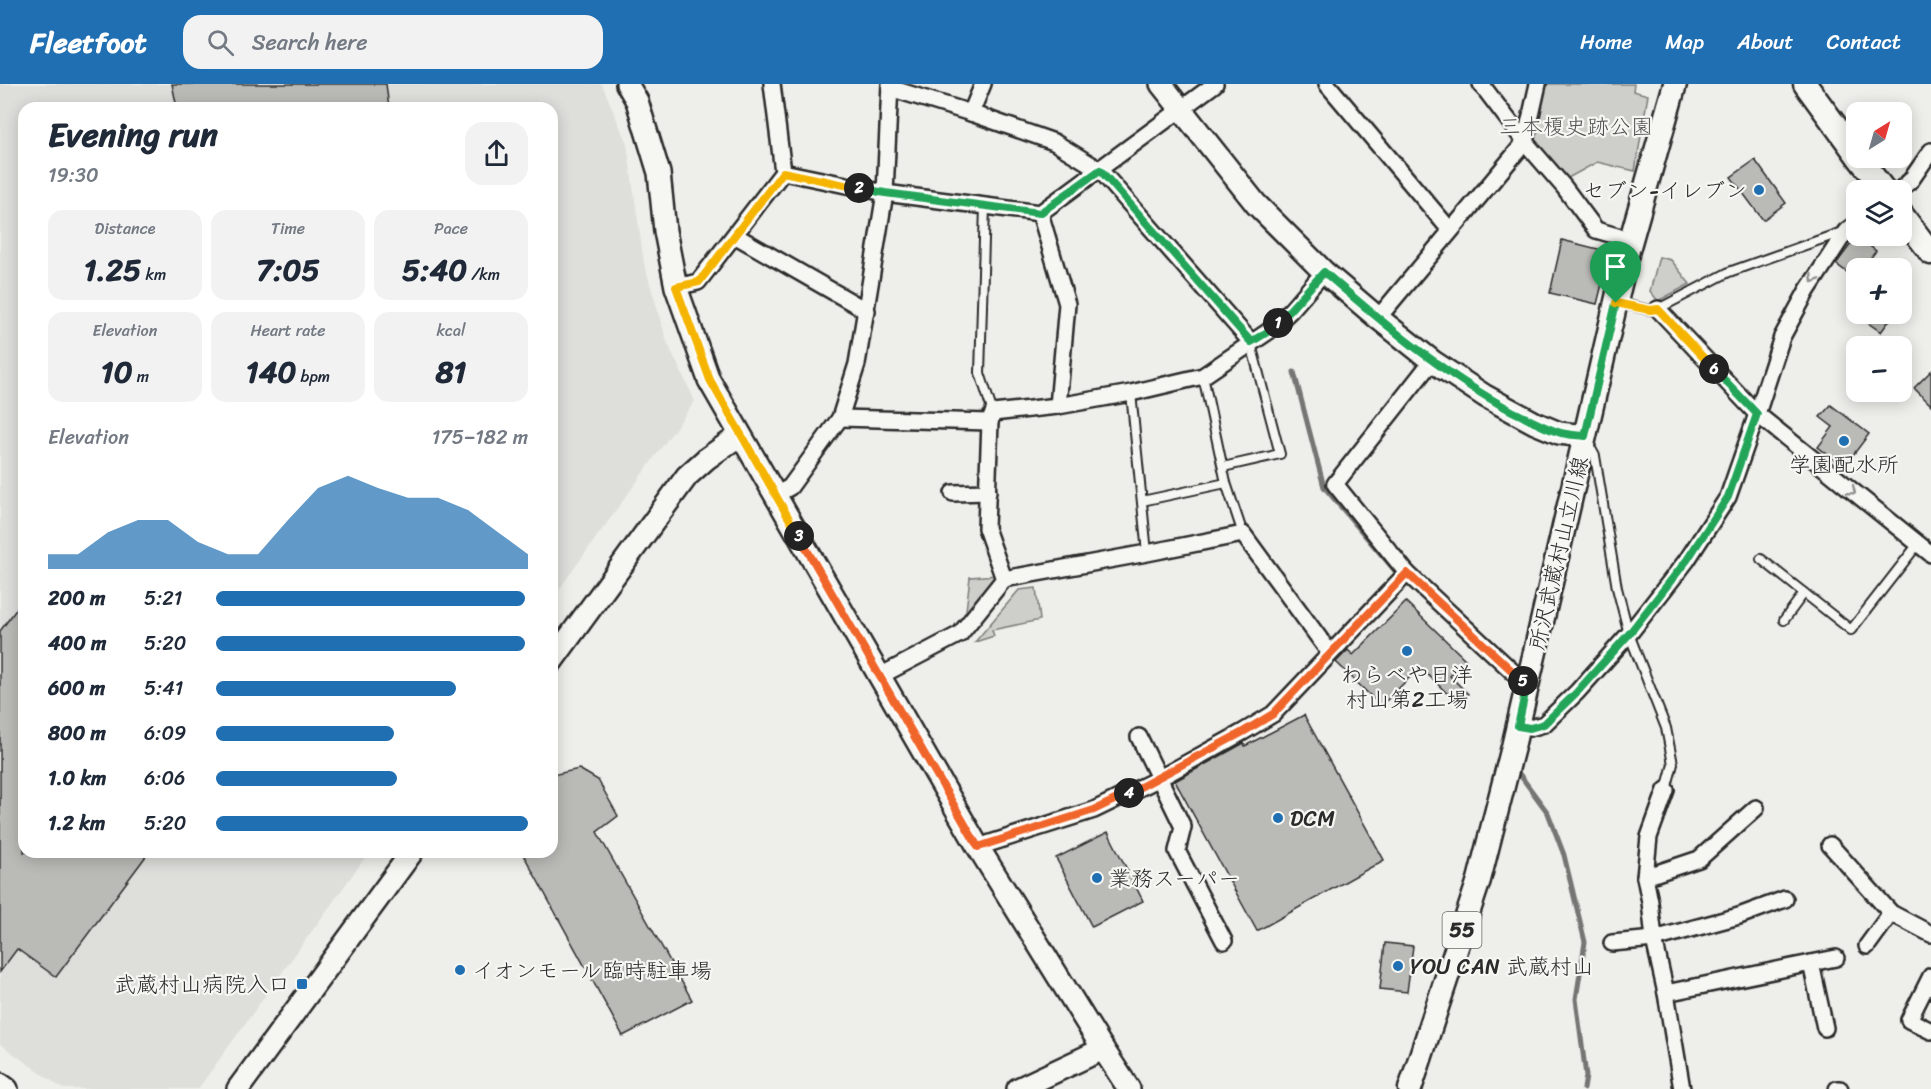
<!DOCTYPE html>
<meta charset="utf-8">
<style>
:root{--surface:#fff;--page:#f2f2f3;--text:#1f2937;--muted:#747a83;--accent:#1f6fb2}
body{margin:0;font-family:Sriracha,"Klee One",sans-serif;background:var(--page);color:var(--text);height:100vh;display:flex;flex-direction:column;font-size:22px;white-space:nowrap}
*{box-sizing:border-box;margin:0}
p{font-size:20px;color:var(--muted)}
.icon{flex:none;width:33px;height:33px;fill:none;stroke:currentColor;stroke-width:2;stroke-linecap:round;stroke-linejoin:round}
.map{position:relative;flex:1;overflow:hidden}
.details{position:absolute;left:18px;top:18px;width:540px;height:756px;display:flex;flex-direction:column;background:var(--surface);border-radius:18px;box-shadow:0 3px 15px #0003}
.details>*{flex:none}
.needle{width:39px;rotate:37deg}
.controls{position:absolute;left:1846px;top:18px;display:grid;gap:12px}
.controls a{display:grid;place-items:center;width:66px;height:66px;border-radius:12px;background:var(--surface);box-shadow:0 3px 15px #0003;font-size:30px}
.pin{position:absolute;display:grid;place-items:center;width:51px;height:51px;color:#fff;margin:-62px -26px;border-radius:50% 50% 50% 0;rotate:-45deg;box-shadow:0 0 6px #0007}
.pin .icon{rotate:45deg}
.km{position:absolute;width:30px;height:30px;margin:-15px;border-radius:50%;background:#222;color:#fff;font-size:16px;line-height:30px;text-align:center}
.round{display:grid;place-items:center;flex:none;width:63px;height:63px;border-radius:18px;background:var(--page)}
.headline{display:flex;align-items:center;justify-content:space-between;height:102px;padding:0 30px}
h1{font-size:33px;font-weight:800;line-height:45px}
.figures{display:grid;grid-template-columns:repeat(3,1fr);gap:9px;height:102px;padding:6px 30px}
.figures div{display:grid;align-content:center;border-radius:15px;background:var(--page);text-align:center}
.figures b{font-size:30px;font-weight:800}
.figures small{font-size:16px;font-weight:400}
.figures p{font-size:16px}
.chart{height:168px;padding:12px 30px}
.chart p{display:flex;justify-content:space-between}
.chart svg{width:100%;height:108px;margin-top:6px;fill:var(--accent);opacity:.7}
ul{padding:0 30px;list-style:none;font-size:20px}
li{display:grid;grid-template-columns:96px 72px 1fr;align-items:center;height:45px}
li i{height:15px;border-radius:8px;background:var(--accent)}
header{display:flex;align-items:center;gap:36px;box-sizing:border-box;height:84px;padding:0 30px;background:var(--accent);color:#fff}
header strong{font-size:28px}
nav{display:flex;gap:33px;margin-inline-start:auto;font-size:21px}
.search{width:420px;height:54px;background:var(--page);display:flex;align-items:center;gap:15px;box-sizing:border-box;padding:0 21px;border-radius:18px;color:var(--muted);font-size:22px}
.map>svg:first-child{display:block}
</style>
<header>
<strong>Fleetfoot</strong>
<div class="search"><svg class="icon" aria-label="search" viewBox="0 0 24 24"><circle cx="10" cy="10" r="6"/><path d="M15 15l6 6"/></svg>Search here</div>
<nav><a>Home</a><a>Map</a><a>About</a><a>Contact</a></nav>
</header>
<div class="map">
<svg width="1931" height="1005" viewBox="0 0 1931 1005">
<rect width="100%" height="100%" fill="#eeeeea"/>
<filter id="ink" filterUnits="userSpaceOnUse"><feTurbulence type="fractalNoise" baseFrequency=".0167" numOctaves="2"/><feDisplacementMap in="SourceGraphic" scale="12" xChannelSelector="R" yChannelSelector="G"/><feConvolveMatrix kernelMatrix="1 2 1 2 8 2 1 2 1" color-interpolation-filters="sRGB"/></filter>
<g filter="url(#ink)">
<path fill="#dededb" d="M 0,0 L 602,0 L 627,60 L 644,179 L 667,258 L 695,317 L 552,515 L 552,24 L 24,24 L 24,768 L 369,768 L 198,1005 L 63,1005 L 0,960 Z"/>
<g fill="#cececa" stroke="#7c7c7a" stroke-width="1.5">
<path d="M 1541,0 L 1634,0 L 1633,7 L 1648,11 L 1635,87 L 1597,78 L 1568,94 L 1531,57 Z"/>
<path d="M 1659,173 L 1671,176 L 1690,200 L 1658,217 L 1650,207 Z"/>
<path d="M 997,491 L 993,500 L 965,535 L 970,493 Z"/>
<path d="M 1036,504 L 1040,536 L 992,546 L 994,552 L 975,558 L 1019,506 Z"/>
</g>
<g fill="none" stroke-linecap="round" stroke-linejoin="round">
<g stroke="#757573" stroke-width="5">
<path d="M 1294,288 L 1324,403 L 1395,487"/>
<path d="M 1513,684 L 1520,691 L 1548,729 L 1564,771 L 1585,858 L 1576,915 L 1586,992 L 1584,1005"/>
</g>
</g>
<g fill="#babab7" stroke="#2b2b2b" stroke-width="1.5">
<path d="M 172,0 L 386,0 L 389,24 L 177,24 Z"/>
<path d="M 1755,76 L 1786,119 L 1763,136 L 1731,93 Z"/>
<path d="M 1857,152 L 1876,167 L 1863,184 L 1857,184 L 1856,195 L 1836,180 Z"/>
<path d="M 1562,156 L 1610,168 L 1597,220 L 1550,209 Z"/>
<path d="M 1855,230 L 1894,230 L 1881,248 Z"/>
<path d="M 1931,287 L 1931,321 L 1914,304 Z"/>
<path d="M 1831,321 L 1869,350 L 1844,383 L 1818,363 L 1833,343 L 1820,333 Z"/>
<path d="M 24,515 L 24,768 L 149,768 L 56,893 L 17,865 L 0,888 L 0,547 Z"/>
<path d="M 1406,518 L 1466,576 L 1450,592 L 1468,610 L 1458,620 L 1420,583 L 1381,622 L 1336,578 L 1348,566 L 1353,571 Z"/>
<path d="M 1304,631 L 1384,776 L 1257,847 L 1175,697 L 1244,659 L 1245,662 Z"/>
<path d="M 579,685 L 598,696 L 618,732 L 597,748 L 692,916 L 623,952 L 522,768 L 552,768 L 552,691 Z"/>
<path d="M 1108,748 L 1143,817 L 1092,843 L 1056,774 Z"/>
<path d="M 1385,859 L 1413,862 L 1407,908 L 1380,905 Z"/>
</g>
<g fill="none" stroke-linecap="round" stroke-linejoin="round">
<g stroke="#2b2b2b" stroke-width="12">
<g id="lane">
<path d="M 985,122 L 980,289 L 993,329"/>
<path d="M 1619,219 L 1650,226 L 1658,225 L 1729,188 L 1842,148"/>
<path d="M 1203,292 L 1226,399 L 1243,450"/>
<path d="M 1131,309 L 1147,469"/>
<path d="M 1588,359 L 1595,372 L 1617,504 L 1629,550 L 1666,644 L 1673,680 L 1666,706"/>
<path d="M 1223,383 L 1280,370 L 1251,260"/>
<path d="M 1142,417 L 1226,399"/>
<path d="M 1761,475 L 1851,546 L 1918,460"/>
<path d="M 1784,536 L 1804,509"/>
</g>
</g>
<g stroke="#2b2b2b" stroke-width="20">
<g id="street">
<path d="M 772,0 L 783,88"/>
<path d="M 1327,0 L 1450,146"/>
<path d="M 1481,0 L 1525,58 L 1564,103 L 1596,146 L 1631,156"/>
<path d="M 890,4 L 971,29 L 1054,58 L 1100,86 L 1251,258"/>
<path d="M 971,29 L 983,0"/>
<path d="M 1900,106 L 1911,96 L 1931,67"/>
<path d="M 1040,129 L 1067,220 L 1058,322"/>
<path d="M 736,152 L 867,227"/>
<path d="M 676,203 L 698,198 L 783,88 L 885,109 L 1040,129 L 1215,0"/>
<path d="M 1658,225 L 1757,330 L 1931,470"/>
<path d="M 1378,234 L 1525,58 L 1538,0"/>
<path d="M 1432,277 L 1335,400 L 1407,489 L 1527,601"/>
<path d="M 840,334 L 990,338 L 993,329 L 1058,322 L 1131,309 L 1203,292 L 1269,247 L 1291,226 L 1324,188"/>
<path d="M 990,338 L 986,444 L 1004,495"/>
<path d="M 953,409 L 988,408"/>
<path d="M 776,411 L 790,403 L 840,334 L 857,280 L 885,109 L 890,0"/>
<path d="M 880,592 L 960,550 L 1004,495 L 1147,469 L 1243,450 L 1330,569"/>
<path d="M 1518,642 L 1530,644 L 1544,640 L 1577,608 L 1629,550 L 1687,476 L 1728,413 L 1757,330 L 1782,253 L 1807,207 L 1846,147 L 1857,139"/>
<path d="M 1139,653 L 1183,743 L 1177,767 L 1224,857"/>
<path d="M 1666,706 L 1649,753 L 1645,793 L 1650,818 L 1654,855 L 1666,909 L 1682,1005"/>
<path d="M 1830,761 L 1891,829 L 1931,850"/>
<path d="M 978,763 L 1094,726 L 1160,694 L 1243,648 L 1273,630 L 1407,489"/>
<path d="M 1645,793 L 1699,775 L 1756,724"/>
<path d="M 1612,859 L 1654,855 L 1739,832 L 1785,815"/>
<path d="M 1867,862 L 1891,829"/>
<path d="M 1811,879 L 1836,874"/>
<path d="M 1931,892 L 1909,936 L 1931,947"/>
<path d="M 1666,909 L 1811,879 L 1825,944"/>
<path d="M 1837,1005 L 1840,1005"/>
</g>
</g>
<g stroke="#2b2b2b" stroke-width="26">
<g id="secondary">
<path d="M 627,0 L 637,17 L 659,89 L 665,147 L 676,203 L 709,296 L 978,763 L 1103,965 L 1129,1005"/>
<path d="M 1161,0 L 1256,120 L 1324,188 L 1378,234 L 1432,277 L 1485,312 L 1535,339 L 1559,349 L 1585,352"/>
<path d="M 552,577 L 687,392 L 706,375 L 740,351"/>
<path d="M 0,1000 L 7,1005"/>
<path d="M 238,1005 L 412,768"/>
<path d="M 1018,1005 L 1103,965"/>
</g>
</g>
<g stroke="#2b2b2b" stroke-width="27">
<g id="primary">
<path d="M 1805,0 L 1857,71"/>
<path d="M 1859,74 L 1884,106"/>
<path d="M 1902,131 L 1931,169"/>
<path d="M 1410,1005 L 1479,796 L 1513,663 L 1628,166 L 1675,0"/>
</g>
</g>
<use href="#lane" stroke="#f6f6f2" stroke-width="8"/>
<use href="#street" stroke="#f6f6f2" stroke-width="15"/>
<use href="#secondary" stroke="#f6f6f2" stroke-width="21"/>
<use href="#primary" stroke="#f6f6f2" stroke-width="22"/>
</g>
<defs><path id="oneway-chevron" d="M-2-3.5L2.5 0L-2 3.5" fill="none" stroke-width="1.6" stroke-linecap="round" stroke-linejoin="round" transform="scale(1.5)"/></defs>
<g stroke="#90908e">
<use href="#oneway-chevron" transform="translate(1814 195) rotate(123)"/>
<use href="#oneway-chevron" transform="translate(1852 407) rotate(39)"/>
</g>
</g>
<g fill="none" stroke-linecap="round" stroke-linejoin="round" filter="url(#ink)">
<g stroke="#fff" stroke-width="12">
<path id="split-1" d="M 1278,239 L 1324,188 C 1383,239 1443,290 1512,327 C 1527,334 1542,343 1558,348 C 1566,351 1576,351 1585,352 L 1616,219"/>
</g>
<g stroke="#fff" stroke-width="12">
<path id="split-2" d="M 859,104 L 885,109 L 1040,129 L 1100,86 L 1251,258 L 1269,247 L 1278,239"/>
</g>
<g stroke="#fff" stroke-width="12">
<path id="split-3" d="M 799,452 L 710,296 L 676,203 L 699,198 L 783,88 L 859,104"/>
</g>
<g stroke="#fff" stroke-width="12">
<path id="split-4" d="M 799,452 L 978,763 L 1094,726 L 1129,709"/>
</g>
<g stroke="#fff" stroke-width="12">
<path id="split-5" d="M 1129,709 L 1243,648 L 1273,630 L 1407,489 L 1523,597"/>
</g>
<g stroke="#fff" stroke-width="12">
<path id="split-6" d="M 1523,597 L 1527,600 L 1518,642 L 1530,644 L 1544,640 L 1577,608 L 1629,550 L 1687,476 L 1728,413 L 1757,330 L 1714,285"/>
</g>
<g stroke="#fff" stroke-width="12">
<path id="split-7" d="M 1616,219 L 1650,226 L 1658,225 L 1714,285"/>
</g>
<use href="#split-1" stroke="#22a559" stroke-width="8"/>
<use href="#split-2" stroke="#22a559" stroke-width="8"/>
<use href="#split-3" stroke="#f5b400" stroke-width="8"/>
<use href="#split-4" stroke="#f0652b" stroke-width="8"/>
<use href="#split-5" stroke="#f0652b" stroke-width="8"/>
<use href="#split-6" stroke="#22a559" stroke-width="8"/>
<use href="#split-7" stroke="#f5b400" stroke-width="8"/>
</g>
<g fill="#1f6fb2" stroke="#f6f6f2" stroke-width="2">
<circle cx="1759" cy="106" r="6"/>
<circle cx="1844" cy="357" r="6"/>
<circle cx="1407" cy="567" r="6"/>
<circle cx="1278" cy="734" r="6"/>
<circle cx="1097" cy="794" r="6"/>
<circle cx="1398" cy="882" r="6"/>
<circle cx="460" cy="886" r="6"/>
<rect x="296" y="894" width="12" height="12" rx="3"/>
</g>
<g text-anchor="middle" stroke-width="4.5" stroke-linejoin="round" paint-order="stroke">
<rect fill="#f6f6f2" stroke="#686867" stroke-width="1.5" x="1442.5" y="828" width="39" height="36" rx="4.5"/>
<g font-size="21" font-weight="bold" fill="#2b2b2b">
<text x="1462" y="853">55</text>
</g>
<g font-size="22" fill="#545453" stroke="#f6f6f2">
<text x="1576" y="50">三本榎史跡公園</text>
</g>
<g font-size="22" fill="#2b2b2b" stroke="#f6f6f2" text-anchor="start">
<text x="1747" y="114" text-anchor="end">セブン-イレブン</text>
<text x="1844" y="388" text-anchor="middle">学園配水所</text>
<text x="1407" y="598" text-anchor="middle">わらべや日洋<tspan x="1407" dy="25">村山第2工場</tspan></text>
<text x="1290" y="742">DCM</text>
<text x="1109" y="802">業務スーパー</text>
<text x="1410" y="890">YOU CAN 武蔵村山</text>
<text x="472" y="894">イオンモール臨時駐車場</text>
<text x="290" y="908" text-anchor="end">武蔵村山病院入口</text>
</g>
<g font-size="22" fill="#2b2b2b" stroke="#f6f6f2">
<text transform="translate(1558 469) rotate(-77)" y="8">所沢武蔵村山立川線</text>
</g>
</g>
</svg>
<div class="controls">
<a><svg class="needle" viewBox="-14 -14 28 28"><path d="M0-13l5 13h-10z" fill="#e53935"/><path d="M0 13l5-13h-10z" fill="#747a83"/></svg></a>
<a><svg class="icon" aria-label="layers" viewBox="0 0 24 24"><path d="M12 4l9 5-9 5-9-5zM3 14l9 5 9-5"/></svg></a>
<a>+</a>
<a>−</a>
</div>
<div class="pin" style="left:1616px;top:219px;background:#1e9e55"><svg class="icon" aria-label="arrive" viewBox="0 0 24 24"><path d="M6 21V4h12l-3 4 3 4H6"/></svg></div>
<b class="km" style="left:1278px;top:239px">1</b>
<b class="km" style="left:859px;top:104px">2</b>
<b class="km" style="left:799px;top:452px">3</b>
<b class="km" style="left:1129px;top:709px">4</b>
<b class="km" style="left:1523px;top:597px">5</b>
<b class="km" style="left:1714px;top:285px">6</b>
<section class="details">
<div class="headline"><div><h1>Evening run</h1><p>19:30</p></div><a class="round"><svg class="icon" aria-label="share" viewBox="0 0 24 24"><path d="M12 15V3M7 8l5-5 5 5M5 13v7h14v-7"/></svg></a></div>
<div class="figures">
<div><p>Distance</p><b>1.25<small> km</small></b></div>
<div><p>Time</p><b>7:05</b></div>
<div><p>Pace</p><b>5:40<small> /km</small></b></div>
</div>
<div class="figures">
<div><p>Elevation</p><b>10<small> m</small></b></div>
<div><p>Heart rate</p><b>140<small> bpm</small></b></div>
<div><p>kcal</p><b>81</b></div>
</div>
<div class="chart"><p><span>Elevation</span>175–182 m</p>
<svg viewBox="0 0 160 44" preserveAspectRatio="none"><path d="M0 44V38L10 38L20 29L30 24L40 24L50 33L60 38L70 38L80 24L90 11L100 6L110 11L120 15L130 15L140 20L150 29L160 38V44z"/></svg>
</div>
<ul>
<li><b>200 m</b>5:21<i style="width:99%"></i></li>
<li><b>400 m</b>5:20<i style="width:99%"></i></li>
<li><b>600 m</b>5:41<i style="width:77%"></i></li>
<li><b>800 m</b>6:09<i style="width:57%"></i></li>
<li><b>1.0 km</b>6:06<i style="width:58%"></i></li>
<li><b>1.2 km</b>5:20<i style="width:100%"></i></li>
</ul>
</section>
</div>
